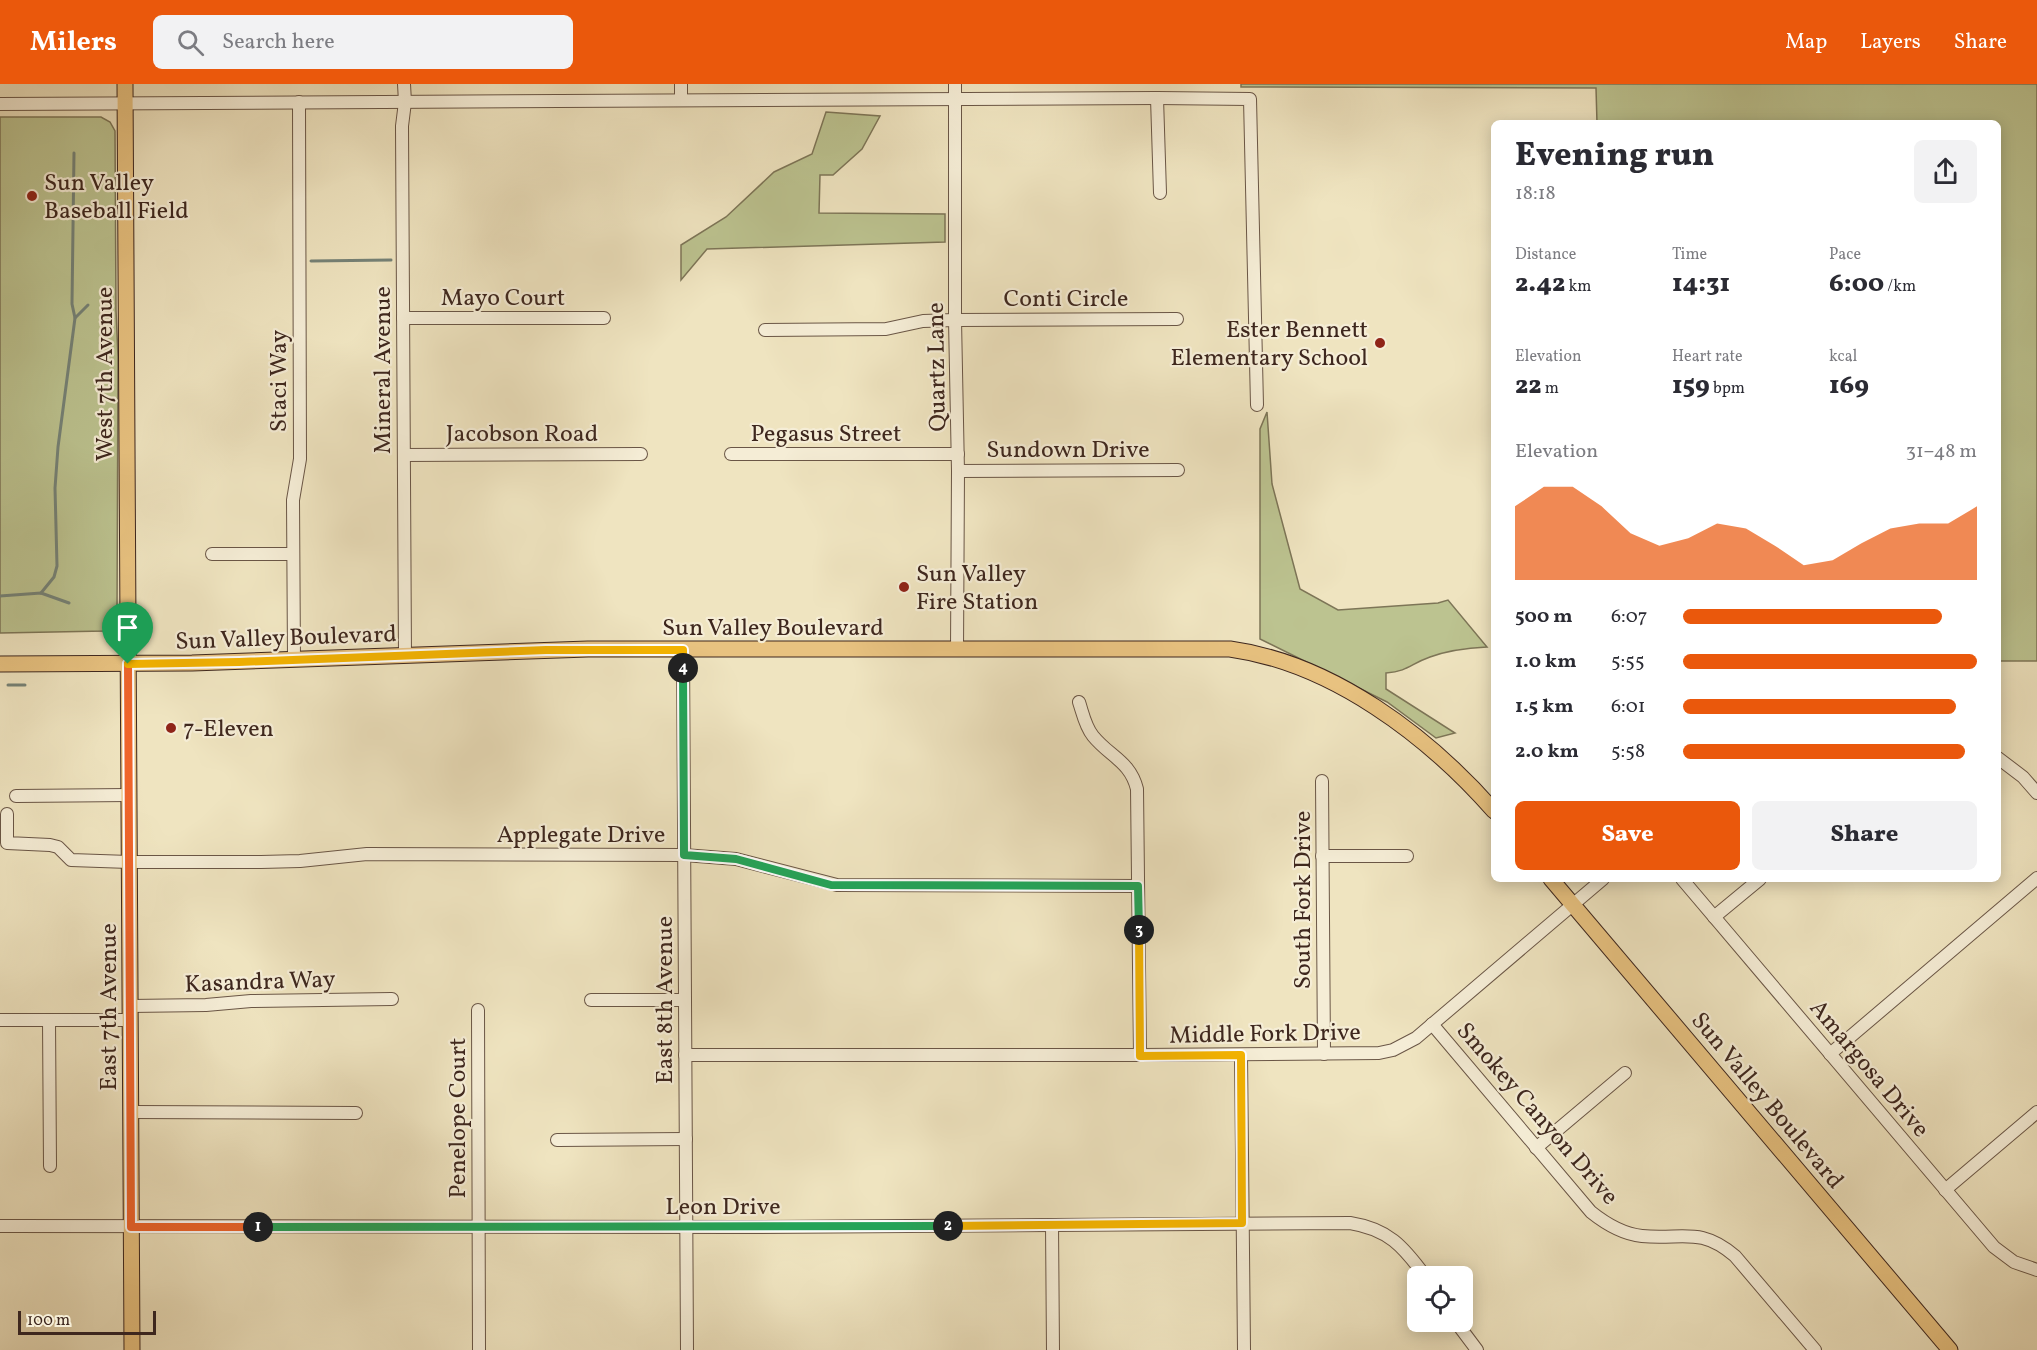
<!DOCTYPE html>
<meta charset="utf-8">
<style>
:root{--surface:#fff;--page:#f2f2f3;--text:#2b2b33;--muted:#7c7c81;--accent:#ea580c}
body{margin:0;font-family:Vollkorn,serif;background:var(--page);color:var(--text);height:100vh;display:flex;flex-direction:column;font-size:22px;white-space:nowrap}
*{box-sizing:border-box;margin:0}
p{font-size:20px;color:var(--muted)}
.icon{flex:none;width:33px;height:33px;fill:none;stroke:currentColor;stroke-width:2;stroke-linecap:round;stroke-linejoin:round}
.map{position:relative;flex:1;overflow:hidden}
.drawer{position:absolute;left:1491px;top:36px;width:510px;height:762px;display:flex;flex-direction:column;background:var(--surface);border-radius:9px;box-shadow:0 3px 15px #0003}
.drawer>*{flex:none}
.fabs{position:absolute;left:1407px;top:1182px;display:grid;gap:12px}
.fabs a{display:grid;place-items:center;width:66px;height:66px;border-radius:9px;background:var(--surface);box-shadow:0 3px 15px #0003;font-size:30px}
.scale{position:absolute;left:18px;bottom:15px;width:138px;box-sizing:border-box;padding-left:6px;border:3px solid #3e271e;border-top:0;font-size:16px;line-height:21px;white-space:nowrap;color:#3e271e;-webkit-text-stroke:4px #f5edd6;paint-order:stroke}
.pin{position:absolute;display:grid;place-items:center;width:51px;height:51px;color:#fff;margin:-62px -26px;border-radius:50% 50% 50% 0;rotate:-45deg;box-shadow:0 0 6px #0007}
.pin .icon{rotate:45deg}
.km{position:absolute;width:30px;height:30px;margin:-15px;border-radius:50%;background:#222;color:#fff;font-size:16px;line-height:30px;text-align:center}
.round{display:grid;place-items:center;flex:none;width:63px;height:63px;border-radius:9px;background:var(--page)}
.overview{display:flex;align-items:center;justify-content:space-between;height:102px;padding:0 24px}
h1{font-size:33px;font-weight:800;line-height:45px}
.stats{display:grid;grid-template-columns:repeat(3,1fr);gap:9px;height:102px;padding:6px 24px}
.stats div{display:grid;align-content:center}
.stats b{font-size:26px;font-weight:800}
.stats small{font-size:16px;font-weight:400}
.stats p{font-size:16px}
.chart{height:168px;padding:12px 24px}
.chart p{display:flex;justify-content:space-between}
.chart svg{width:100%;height:108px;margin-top:6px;fill:var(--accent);opacity:.7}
.primary-button{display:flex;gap:12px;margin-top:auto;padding:12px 24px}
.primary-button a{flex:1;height:69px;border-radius:9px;background:var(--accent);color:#fff;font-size:24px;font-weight:800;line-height:69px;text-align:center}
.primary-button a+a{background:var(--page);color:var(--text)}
ul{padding:0 24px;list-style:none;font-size:20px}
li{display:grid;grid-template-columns:96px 72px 1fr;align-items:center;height:45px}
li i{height:15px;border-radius:8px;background:var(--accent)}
header{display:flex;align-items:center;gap:36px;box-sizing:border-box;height:84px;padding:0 30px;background:var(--accent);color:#fff}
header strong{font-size:28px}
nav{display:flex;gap:33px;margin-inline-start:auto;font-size:21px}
.search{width:420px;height:54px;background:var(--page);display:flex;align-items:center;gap:15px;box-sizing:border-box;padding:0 21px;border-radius:9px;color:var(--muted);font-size:22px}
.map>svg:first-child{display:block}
</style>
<header>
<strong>Milers</strong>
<div class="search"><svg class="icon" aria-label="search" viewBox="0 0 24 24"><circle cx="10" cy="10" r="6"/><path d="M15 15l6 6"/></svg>Search here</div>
<nav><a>Map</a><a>Layers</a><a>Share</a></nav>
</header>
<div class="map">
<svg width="2037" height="1266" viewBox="0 0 2037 1266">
<rect width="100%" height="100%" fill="#efe4c0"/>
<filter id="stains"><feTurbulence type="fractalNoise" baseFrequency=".00333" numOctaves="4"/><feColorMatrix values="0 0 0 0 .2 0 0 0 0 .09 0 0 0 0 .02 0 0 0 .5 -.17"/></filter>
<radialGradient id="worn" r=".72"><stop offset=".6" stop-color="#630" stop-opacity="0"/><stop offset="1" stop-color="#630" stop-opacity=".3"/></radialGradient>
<g fill="#bcc390" stroke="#7d7557" stroke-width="1.5">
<path d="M 1241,0 L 2037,0 L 2037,577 L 1998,577 L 1998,39 L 1597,39 L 1596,4 L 1241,3 Z"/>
<path d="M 826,28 L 880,32 L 862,65 L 833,91 L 820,91 L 819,129 L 945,130 L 945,158 L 707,165 L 681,196 L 681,161 L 726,133 L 774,88 L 812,70 Z"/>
<path d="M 0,33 L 101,33 L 110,38 L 115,47 L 116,226 L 118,273 L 117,533 L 113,543 L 105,547 L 0,549 Z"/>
<path d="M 1267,328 L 1272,400 L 1300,505 L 1338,526 L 1438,519 L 1448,516 L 1487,563 C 1466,564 1449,566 1430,573 C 1410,580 1409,587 1386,589 L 1386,605 L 1455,649 L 1436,654 L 1387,618 L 1260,555 L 1260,345 Z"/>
</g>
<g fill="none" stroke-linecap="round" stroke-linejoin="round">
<g stroke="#758277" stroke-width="3">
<path d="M 311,177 L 391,176"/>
<path d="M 75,234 L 88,221"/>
<path d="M 41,509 L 54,493 L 57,482 L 55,404 L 58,363 L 75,234 L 72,220 L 74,69"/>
<path d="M 0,512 L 41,509 L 69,519"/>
<path d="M 8,601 L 25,601"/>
</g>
<g stroke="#6a5646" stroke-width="14">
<g id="minor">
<path d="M 404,0 L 405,18 L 402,42 L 405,572"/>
<path d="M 681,0 L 681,16"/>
<path d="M 955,0 L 955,236 L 958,387 L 957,566"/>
<path d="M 1157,14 L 1160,109"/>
<path d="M 0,20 L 1157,14 L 1250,15 L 1257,321"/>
<path d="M 403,234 L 604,234"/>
<path d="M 765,246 L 886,245 L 923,237 L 955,236 L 1177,235"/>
<path d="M 731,370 L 958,370"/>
<path d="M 404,371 L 641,370"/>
<path d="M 958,387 L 1178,386"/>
<path d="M 212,470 L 293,470"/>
<path d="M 683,565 L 687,1266"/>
<path d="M 294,575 L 293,416 L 300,375 L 299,18"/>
<path d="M 1079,618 C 1083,630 1085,642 1093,652 C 1110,673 1130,677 1137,705 L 1140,971"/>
<path d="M 1998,674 L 2023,693 L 2037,709"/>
<path d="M 1322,697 L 1324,970"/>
<path d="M 16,712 L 129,711"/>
<path d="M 7,730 L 7,759 L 50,761 L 58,763 L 71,776 L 129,778 L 261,778 L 300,777 L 367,770 L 684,771 L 736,775 L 837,801 L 1138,802"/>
<path d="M 1322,772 L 1407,772"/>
<path d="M 1682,795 L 1994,1163 L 2014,1178 L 2037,1186"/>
<path d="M 1714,833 L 1760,795"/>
<path d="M 591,916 L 685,916"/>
<path d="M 130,922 L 206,921 L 251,917 L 392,915"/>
<path d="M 478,926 L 479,1266"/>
<path d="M 0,936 L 130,936"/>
<path d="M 49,936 L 50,1082"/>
<path d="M 1432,940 L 1591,1128 C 1606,1140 1622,1150 1642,1152 C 1682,1156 1700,1142 1735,1172 L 1815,1266"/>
<path d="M 1830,970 L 2037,794"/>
<path d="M 685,971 L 1140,971 L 1379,969 L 1393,966 L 1416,954 L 1603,795"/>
<path d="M 1241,971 L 1244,1266"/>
<path d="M 131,1028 L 356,1029"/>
<path d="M 557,1056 L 686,1055"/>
<path d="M 1536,1064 L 1625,989"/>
<path d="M 1945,1106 L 2037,1028"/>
<path d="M 1052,1141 L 1053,1266"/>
<path d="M 0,1142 L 750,1143 L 1350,1139 C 1388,1145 1403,1162 1425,1192"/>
<path d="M 1456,1238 L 1477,1266"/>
</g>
</g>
<g stroke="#3e271e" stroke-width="17">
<g id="major">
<path d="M 125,0 L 132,1266"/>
<path d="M 0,580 L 192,579 L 588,565 L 1230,565 C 1332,579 1428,652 1494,727"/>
<path d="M 1551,795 L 1950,1266"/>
</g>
</g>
<use href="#minor" stroke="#f5edd6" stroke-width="12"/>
<use href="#major" stroke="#e8c280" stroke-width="15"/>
</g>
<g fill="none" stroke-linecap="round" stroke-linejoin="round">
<g stroke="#fff" stroke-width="12">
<path id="split-1" d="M 128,580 L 131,1143 L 258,1143"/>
</g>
<g stroke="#fff" stroke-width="12">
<path id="split-2" d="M 258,1143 L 948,1142"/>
</g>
<g stroke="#fff" stroke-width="12">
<path id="split-3" d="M 948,1142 L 1242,1139 L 1241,971 L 1140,972 L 1139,846"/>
</g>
<g stroke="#fff" stroke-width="12">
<path id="split-4" d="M 683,584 L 684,771 L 736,775 L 831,801 L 1138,802 L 1139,846"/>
</g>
<g stroke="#fff" stroke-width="12">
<path id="split-5" d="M 128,580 L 239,578 L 546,566 L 683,566 L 683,584"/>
</g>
<use href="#split-1" stroke="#f0652b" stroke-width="8"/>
<use href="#split-2" stroke="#22a559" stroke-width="8"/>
<use href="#split-3" stroke="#f5b400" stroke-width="8"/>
<use href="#split-4" stroke="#22a559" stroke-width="8"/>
<use href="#split-5" stroke="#f5b400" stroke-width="8"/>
</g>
<g fill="#8f2418" stroke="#f5edd6" stroke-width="2">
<circle cx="32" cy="112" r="6"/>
<circle cx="1380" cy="259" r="6"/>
<circle cx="904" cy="503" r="6"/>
<circle cx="171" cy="644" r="6"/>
</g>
<g text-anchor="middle" stroke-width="4.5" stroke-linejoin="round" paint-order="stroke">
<g font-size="24" fill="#3e271e" stroke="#f5edd6" text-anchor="start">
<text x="44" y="106">Sun Valley<tspan x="44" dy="28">Baseball Field</tspan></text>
<text x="1368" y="253" text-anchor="end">Ester Bennett<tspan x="1368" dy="28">Elementary School</tspan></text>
<text x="916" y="497">Sun Valley<tspan x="916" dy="28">Fire Station</tspan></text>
<text x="183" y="652">7-Eleven</text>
</g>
<g font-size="24" fill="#3e271e" stroke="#f5edd6">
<text x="503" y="221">Mayo Court</text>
<text x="1066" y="222">Conti Circle</text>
<text transform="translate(936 283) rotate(-91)" y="8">Quartz Lane</text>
<text transform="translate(382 286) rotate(-90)" y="8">Mineral Avenue</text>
<text transform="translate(104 290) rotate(-90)" y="8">West 7th Avenue</text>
<text transform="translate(278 297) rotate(-90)" y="8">Staci Way</text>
<text x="522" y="357">Jacobson Road</text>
<text x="826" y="357">Pegasus Street</text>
<text x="1068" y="373">Sundown Drive</text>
<text x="773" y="551">Sun Valley Boulevard</text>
<text transform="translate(286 553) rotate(-2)" y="8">Sun Valley Boulevard</text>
<text x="581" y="758">Applegate Drive</text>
<text transform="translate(1302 816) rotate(-90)" y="8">South Fork Drive</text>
<text transform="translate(260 897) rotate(-2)" y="8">Kasandra Way</text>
<text transform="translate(664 916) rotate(-90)" y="8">East 8th Avenue</text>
<text transform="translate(108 923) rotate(-90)" y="8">East 7th Avenue</text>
<text transform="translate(1265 949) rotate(-1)" y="8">Middle Fork Drive</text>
<text transform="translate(1870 984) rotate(50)" y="8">Amargosa Drive</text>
<text transform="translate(1768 1016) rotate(50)" y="8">Sun Valley Boulevard</text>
<text transform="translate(1538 1029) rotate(49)" y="8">Smokey Canyon Drive</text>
<text transform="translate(457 1034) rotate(-90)" y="8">Penelope Court</text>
<text x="723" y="1130">Leon Drive</text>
</g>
</g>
<rect width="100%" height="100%" filter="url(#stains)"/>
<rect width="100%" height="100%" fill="url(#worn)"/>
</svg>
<div class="fabs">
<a><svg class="icon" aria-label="locate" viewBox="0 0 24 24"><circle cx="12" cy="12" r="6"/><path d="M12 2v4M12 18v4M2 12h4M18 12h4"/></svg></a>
</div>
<div class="scale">100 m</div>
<div class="pin" style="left:128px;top:580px;background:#1e9e55"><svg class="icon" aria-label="arrive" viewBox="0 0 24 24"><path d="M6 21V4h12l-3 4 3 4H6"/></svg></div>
<b class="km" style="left:258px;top:1143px">1</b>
<b class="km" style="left:948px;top:1142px">2</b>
<b class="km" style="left:1139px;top:846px">3</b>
<b class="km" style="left:683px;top:584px">4</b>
<section class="drawer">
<div class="overview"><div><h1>Evening run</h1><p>18:18</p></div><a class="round"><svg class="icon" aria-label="share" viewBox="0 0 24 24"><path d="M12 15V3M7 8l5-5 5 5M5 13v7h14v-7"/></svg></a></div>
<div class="stats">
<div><p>Distance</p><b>2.42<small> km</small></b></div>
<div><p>Time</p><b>14:31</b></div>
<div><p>Pace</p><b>6:00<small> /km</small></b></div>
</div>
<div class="stats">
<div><p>Elevation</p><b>22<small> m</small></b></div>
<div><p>Heart rate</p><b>159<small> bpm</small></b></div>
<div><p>kcal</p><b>169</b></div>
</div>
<div class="chart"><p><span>Elevation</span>31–48 m</p>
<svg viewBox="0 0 160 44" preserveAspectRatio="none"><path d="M0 44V14L10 6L20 6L30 14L40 25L50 30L60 27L70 21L80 23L90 30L100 38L110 36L120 29L130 23L140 21L150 21L160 14V44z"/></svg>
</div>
<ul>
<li><b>500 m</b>6:07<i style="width:88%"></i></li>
<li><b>1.0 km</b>5:55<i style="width:100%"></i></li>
<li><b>1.5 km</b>6:01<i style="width:93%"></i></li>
<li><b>2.0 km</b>5:58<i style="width:96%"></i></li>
</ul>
<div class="primary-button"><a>Save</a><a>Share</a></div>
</section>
</div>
